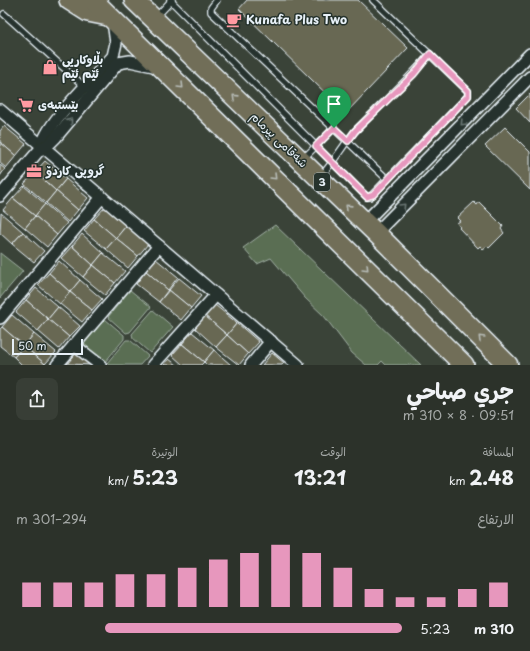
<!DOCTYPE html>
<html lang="ar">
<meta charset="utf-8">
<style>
:root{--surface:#2c322a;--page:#383e36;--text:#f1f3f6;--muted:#a6aaa8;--accent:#e797bd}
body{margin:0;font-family:"Playpen Sans","Playpen Sans Arabic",sans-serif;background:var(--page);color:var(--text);direction:rtl;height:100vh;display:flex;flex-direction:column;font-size:15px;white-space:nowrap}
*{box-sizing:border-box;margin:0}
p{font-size:13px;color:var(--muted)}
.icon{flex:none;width:22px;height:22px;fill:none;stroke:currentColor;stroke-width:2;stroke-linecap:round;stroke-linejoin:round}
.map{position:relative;height:365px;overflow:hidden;direction:ltr}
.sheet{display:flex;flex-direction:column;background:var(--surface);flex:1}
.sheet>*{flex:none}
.scale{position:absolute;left:12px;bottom:10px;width:71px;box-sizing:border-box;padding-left:4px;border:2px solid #e8f1f8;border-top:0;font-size:11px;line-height:14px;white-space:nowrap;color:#e8f1f8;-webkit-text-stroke:3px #26332d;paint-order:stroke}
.pin{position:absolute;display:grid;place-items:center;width:34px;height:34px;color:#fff;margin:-41px -17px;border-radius:50% 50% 50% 0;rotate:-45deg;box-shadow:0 0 4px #0007}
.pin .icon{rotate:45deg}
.round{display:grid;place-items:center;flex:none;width:42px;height:42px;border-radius:8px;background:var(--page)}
.head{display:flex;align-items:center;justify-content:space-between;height:68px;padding:0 16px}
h1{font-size:22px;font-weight:700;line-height:30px}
.stats{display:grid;grid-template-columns:repeat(3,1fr);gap:6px;height:68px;padding:4px 16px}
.stats div{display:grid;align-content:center}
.stats b{font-size:20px;font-weight:700}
.stats small{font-size:11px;font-weight:400}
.stats p{font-size:11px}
.chart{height:112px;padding:8px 16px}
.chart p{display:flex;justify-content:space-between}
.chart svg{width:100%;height:72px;margin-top:4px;stroke:var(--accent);stroke-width:6}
ul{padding:0 16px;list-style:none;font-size:13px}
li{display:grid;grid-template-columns:64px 48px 1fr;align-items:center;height:30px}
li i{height:10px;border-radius:5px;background:var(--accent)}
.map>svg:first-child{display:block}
</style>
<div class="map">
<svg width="530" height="365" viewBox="0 0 530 365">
<rect width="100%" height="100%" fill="#3a4338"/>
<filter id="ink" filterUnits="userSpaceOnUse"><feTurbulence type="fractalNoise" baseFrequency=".025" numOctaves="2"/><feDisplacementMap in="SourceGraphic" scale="8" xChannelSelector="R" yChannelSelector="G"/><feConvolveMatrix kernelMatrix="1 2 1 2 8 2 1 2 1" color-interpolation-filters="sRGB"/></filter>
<g filter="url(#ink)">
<g fill="#5a6e52" stroke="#a1b0a5">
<path d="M 275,225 L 421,365 L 386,365 L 382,361 L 378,365 L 366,365 L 352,353 L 324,316 L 305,298 L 271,258 L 257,264 L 243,248 Z"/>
<path d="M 0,253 L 23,271 L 0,298 Z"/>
<path d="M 130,290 L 151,307 L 130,332 L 126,333 L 108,317 Z"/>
<path d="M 153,310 L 173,327 L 150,353 L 133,338 L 132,334 Z"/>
<path d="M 105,319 L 124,335 L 124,339 L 105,362 L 84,344 Z"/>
<path d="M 126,340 L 130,340 L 148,356 L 140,365 L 109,365 L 107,363 Z"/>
</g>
<g fill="#676752" stroke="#e8f1f8">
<path d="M 247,0 L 358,0 L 408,48 L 346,113 L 239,9 Z"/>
<path d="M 530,94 L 530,123 L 516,108 Z"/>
<path d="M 4,126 L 26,144 L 16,156 L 0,142 L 0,131 Z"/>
<path d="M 505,127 L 530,152 L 530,190 L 485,146 Z"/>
<path d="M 0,142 L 16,156 L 6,168 L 0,163 Z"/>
<path d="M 45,161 L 66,179 L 56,191 L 35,172 Z"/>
<path d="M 0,165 L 5,169 L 0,176 Z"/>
<path d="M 35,172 L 56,191 L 46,203 L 24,184 Z"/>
<path d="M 66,179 L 88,198 L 78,210 L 56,191 Z"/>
<path d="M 24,186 L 45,204 L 35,216 L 13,198 Z"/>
<path d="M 56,191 L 78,210 L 68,222 L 46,203 Z"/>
<path d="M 13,198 L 35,216 L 25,228 L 3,210 Z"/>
<path d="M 474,202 L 477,205 L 479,202 L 503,226 L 501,229 L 504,233 L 489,248 L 487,246 L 483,249 L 480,246 L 478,248 L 459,228 L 460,227 L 457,223 L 460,221 L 457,218 Z"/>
<path d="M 45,204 L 67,223 L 57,235 L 35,216 Z"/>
<path d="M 105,207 L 126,226 L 116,238 L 94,219 Z"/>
<path d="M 1,213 L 23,232 L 12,244 L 0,233 Z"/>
<path d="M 35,216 L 57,235 L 47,247 L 25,228 Z"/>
<path d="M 94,219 L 116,238 L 106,249 L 84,231 Z"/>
<path d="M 126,226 L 148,244 L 138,256 L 116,238 Z"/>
<path d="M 23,232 L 44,251 L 34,262 L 12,244 Z"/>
<path d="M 82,234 L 103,253 L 93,265 L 72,246 Z"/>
<path d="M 116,238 L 138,256 L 128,268 L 106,249 Z"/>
<path d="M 72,246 L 93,265 L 83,277 L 61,258 Z"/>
<path d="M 103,253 L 125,271 L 115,283 L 93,265 Z"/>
<path d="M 156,259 L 178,277 L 168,290 L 146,271 Z"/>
<path d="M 59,261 L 80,280 L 70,292 L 49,273 Z"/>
<path d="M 93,265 L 115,283 L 105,295 L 83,277 Z"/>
<path d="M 146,271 L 168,290 L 159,302 L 136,284 Z"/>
<path d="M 49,273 L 70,292 L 60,304 L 38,285 Z"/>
<path d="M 179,278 L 201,296 L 191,308 L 169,290 Z"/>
<path d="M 80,280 L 102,299 L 92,310 L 70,292 Z"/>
<path d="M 36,288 L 58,307 L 48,319 L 26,300 Z"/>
<path d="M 169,290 L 191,308 L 181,320 L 159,302 Z"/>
<path d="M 70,292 L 92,310 L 82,322 L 60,304 Z"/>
<path d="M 26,300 L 48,319 L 38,331 L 16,312 Z"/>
<path d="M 215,305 L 237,323 L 227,335 L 205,316 Z"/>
<path d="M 58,307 L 80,326 L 69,337 L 48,319 Z"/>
<path d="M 12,315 L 34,334 L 24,346 L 2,327 Z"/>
<path d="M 205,316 L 227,335 L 216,347 L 195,328 Z"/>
<path d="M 48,319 L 69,337 L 59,349 L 38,331 Z"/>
<path d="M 237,323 L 259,342 L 248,354 L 227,335 Z"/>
<path d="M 2,327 L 24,346 L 14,357 L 0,346 L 0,329 Z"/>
<path d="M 192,332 L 214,350 L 204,362 L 182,344 Z"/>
<path d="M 34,334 L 56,352 L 45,364 L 24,346 Z"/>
<path d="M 227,335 L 248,354 L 239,365 L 216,347 Z"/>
<path d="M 182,344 L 204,362 L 201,365 L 183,365 L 172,355 Z"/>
<path d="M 24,346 L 45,364 L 45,365 L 22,365 L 14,357 Z"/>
<path d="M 214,350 L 231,365 L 207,365 L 204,362 Z"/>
<path d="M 77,352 L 92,365 L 67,364 Z"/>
<path d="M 272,353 L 284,363 L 282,365 L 262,365 Z"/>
<path d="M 169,359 L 177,365 L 164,365 Z"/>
</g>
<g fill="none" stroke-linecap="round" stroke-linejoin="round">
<g stroke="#e8f1f8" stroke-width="8">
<g id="lane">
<path d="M 170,0 L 367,197 L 370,197 L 468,96 L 468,91 L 373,0"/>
<path d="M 217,0 L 211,8 L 211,12 L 387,179"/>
<path d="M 4,14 L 85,87"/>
<path d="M 156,17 L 172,0"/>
<path d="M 303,159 L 334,128"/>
<path d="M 321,176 C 335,161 344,143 357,129 C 381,104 407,81 430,54"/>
</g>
</g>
<g stroke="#e8f1f8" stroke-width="14">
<g id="street">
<path d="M 0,110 L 298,365"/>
<path d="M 42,147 C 44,124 97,76 113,56 L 116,43 L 113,22"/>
<path d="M 0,196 L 42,147 L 48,145 L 56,137 L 118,63 L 130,61 L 158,67"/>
<path d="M 364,223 L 530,54"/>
<path d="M 376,233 L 530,77"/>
<path d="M 0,318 L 102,197"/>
<path d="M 74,345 L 100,365"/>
<path d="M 57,365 L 159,246"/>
<path d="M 153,365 L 216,295"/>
<path d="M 251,365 L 271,341"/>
</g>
</g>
<g stroke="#e8f1f8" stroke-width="22">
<g id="highway">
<path d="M 69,0 L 88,12 L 108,16"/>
<path d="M 93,0 L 464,365"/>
<path d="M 134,0 L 376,233 L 508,365"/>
</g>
</g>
<use href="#lane" stroke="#26332d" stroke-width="5.5"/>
<use href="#street" stroke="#26332d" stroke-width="11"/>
<use href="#highway" stroke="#716e59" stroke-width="19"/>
</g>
<defs><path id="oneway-chevron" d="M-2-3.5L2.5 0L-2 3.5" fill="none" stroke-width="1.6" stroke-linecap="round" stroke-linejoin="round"/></defs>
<g stroke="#b8bdb8">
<use href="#oneway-chevron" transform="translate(181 86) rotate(45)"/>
<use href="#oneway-chevron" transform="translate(235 97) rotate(-136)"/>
<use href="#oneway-chevron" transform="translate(274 177) rotate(45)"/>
<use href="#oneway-chevron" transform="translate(348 207) rotate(-136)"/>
<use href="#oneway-chevron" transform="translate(366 268) rotate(45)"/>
<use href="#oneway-chevron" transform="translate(481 338) rotate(-135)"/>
</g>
<g stroke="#6a7674">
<use href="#oneway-chevron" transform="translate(70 121) rotate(-51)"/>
<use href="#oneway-chevron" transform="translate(463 123) rotate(134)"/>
<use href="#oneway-chevron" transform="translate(403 206) rotate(-46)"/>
</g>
</g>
<g fill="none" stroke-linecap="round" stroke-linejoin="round" filter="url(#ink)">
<g stroke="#fff" stroke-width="8">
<path id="route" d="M 430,54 L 465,88 L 468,91 L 468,96 L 373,195 L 367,197 L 316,146 L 334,128 L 348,141 L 355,131 L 414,74 Z"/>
</g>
<use href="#route" stroke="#e797bd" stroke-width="5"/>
</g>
<defs>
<g id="cafe-bare" transform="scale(1.2)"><path d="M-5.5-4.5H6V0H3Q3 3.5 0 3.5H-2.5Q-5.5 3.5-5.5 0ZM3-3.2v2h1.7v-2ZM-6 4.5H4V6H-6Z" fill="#ff9aa2" stroke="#26332d" stroke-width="2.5" paint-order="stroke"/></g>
<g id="shop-bare" transform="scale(1.2)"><path d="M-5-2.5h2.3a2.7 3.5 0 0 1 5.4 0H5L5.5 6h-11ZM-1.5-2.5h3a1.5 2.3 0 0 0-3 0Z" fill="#ff9aa2" stroke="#26332d" stroke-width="2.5" paint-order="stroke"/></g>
<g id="supermarket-bare" transform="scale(1.2)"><path d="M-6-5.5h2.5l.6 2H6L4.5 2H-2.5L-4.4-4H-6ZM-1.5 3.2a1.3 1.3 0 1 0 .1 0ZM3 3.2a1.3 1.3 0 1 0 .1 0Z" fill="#ff9aa2" stroke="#26332d" stroke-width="2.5" paint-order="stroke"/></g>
<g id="office-bare" transform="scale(1.2)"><path d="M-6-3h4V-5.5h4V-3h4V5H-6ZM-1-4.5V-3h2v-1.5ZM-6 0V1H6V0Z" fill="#ff9aa2" stroke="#26332d" stroke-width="2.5" paint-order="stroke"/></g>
</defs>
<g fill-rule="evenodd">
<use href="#cafe-bare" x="234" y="20"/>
<use href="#shop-bare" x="50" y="67"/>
<use href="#supermarket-bare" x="26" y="105"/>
<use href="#office-bare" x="34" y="171"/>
</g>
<g text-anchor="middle" stroke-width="3" stroke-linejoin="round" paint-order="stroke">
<rect fill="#26332d" stroke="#aeb8bb" stroke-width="1" x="314" y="173" width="16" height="18" rx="3"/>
<g font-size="11" font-weight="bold" fill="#e8f1f8">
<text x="322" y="186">3</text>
</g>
<g font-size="12" font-weight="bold" fill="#e8f1f8" stroke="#26332d" text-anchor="start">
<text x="246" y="24">Kunafa Plus Two</text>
<text x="62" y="64">بڵاوکاریی<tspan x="62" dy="14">ئێم ئێم</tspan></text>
<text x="38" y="109">بێستبەی</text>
<text x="46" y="175">گروپی کاردۆ</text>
</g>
<g font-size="12" fill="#e8f1f8" stroke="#26332d">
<text transform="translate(279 140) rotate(44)" y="4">شەقامی پیرمام</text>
</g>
</g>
</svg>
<div class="scale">50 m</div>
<div class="pin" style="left:334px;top:128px;background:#1e9e55"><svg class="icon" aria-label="arrive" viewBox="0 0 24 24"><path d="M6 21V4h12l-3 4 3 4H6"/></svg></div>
</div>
<section class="sheet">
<div class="head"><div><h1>جري صباحي</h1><p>09:51 · 8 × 310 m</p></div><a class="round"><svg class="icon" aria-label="share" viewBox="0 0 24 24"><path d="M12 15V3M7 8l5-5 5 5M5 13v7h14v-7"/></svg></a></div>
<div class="stats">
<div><p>المسافة</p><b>2.48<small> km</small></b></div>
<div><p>الوقت</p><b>13:21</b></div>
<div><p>الوتيرة</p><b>5:23<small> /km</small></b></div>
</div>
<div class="chart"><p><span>الارتفاع</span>294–301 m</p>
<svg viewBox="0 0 160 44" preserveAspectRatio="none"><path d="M5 44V29M15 44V29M25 44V29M35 44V24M45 44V24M55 44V20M65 44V15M75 44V11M85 44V6M95 44V11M105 44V20M115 44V33M125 44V38M135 44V38M145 44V33M155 44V29"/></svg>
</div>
<ul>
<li><b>310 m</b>5:23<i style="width:77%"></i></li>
</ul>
</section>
